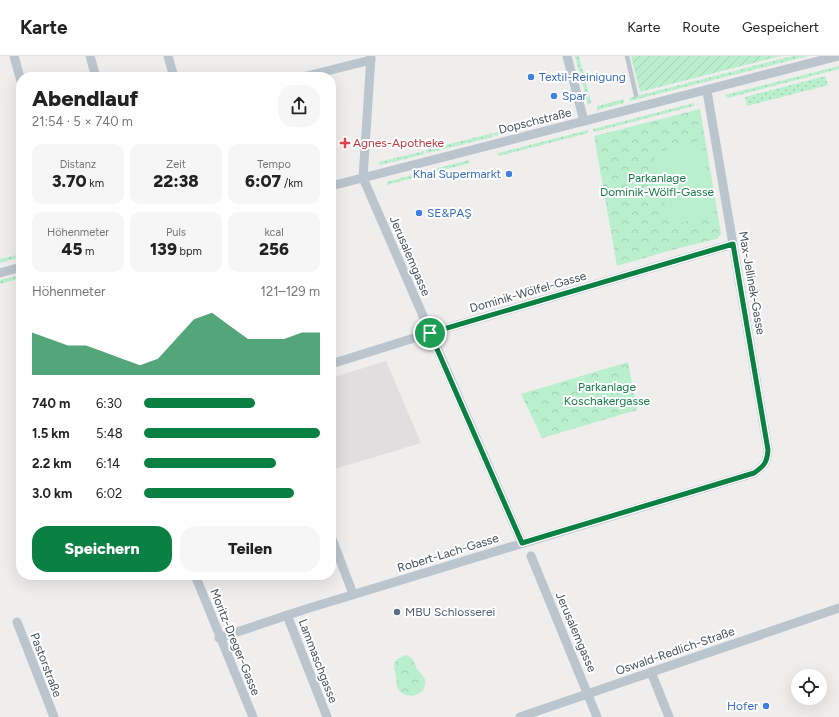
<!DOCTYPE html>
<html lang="de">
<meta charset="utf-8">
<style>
:root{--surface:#fff;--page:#f6f6f6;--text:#222;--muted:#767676;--line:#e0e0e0;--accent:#0b8043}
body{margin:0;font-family:Figtree,sans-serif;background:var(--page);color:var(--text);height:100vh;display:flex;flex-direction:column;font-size:15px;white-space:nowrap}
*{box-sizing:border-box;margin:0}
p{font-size:13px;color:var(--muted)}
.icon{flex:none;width:22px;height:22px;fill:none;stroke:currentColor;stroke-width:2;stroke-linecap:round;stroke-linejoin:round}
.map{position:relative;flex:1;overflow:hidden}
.panel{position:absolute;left:16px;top:16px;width:320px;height:508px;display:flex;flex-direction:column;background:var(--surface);border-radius:16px;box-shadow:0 4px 16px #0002}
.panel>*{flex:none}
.controls{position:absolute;left:791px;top:613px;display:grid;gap:8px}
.controls a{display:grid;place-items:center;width:36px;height:36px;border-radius:50%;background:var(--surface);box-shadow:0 4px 16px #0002;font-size:20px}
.pin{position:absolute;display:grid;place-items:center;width:34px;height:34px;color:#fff;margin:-17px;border:2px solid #fff;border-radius:50%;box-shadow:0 1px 4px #0007}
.round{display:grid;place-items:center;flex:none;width:42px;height:42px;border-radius:16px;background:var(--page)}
.head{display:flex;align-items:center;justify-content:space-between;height:68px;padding:0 16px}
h1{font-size:22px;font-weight:800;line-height:30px}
.metrics{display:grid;grid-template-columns:repeat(3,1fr);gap:6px;height:68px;padding:4px 16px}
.metrics div{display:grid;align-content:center;border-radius:10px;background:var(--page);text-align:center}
.metrics b{font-size:17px;font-weight:800}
.metrics small{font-size:11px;font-weight:400}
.metrics p{font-size:11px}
.chart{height:112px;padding:8px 16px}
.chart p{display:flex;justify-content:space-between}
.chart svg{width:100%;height:72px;margin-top:4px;fill:var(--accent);opacity:.7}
.cta{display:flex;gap:8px;margin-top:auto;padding:8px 16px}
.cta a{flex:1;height:46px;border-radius:16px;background:var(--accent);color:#fff;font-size:16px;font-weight:800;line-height:46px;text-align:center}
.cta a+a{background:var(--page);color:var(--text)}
ul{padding:0 16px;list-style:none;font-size:13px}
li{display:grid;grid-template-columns:64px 48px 1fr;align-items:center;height:30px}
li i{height:10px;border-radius:5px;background:var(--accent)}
header{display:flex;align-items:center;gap:24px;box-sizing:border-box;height:56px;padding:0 20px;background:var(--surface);border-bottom:1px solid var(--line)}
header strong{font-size:19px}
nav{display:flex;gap:22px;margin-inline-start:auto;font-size:14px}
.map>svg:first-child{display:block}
</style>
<header>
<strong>Karte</strong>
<nav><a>Karte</a><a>Route</a><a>Gespeichert</a></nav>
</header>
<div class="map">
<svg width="839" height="661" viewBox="0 0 839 661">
<defs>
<pattern id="grass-dots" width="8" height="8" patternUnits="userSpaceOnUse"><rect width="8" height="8" fill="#baefce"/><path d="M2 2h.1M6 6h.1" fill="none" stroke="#a1cfb3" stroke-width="1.8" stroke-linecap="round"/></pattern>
<pattern id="park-crowns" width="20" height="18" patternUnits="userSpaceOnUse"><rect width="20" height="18" fill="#baefce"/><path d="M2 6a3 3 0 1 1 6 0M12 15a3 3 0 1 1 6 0" fill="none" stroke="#a1cfb3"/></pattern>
<pattern id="garden-furrows" width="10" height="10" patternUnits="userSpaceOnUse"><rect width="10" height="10" fill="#baefce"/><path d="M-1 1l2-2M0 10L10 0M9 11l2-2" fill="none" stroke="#a1cfb3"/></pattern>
</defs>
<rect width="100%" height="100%" fill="#f0eded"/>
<path fill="#e1dedf" d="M 386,305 L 421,387 L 331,414 L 331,322 Z"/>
<g fill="url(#grass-dots)">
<path d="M 575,0 L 579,0 L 591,46 L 588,49 Z"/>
<path d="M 792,0 L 808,0 L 630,45 L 629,42 Z"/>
<path d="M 839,10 L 839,13 L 728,42 L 725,39 Z"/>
<path d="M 825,20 L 828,29 L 747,50 L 745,41 Z"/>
<path d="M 624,43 L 624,47 L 597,54 L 597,50 Z"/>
<path d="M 694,47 L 695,49 L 690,51 L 594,76 L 593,73 Z"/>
<path d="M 513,72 L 514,75 L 495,80 L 494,77 Z"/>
<path d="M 588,74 L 588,77 L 499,100 L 498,97 Z"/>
<path d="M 493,77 L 493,81 L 427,97 L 426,94 Z"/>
<path d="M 424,95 L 425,98 L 380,109 L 379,106 Z"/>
<path d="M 469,104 L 470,107 L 435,116 L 434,113 Z"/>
<path d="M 419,117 L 420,120 L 387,129 L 387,126 Z"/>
<path d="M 21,198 L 21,201 L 0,207 L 0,203 Z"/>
<path d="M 21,219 L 21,222 L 0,228 L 0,224 Z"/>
</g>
<g fill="url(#park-crowns)">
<path d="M 700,53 L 721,178 L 717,183 L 679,192 L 617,210 L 594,80 Z"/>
<path d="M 628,306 L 637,354 L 542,382 L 521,338 Z"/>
<path d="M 405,599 C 415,601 413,606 418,614 C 423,621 428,622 424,632 C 419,642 404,642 398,633 C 396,629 397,625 396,621 C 394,609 391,605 405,599 Z"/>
</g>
<path fill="url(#garden-furrows)" d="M 631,0 L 781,0 L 640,36 Z"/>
<path fill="#baefce" d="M 701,84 L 714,159 L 674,168 L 671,152 L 666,153 L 654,97 Z"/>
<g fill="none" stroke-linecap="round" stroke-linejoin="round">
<path stroke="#bbc5cd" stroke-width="4.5" d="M 627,0 L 636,39"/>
<g stroke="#bbc5cd" stroke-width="9">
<path d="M 14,0 L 21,25"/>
<path d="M 90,0 L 96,21"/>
<path d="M 168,0 L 174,21"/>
<path d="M 371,0 L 363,122 L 522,487"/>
<path d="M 567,0 L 584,65"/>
<path d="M 303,21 L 371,4"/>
<path d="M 331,130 L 838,0"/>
<path d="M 0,217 L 21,211"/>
<path d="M 331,308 L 430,277 L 733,188"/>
<path d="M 331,480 L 353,538"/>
<path d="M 531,500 L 597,661"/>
<path d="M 195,519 L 253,661"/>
<path d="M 287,559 L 327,661"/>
<path d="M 17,566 L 54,661"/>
<path d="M 219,582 L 306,553 L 754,417 C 764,410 767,407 768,394 L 707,35"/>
<path d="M 651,616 L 669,661"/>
<path d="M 520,661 L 839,552"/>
</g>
</g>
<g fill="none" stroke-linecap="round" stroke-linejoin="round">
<g stroke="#fff" stroke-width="8">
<path id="route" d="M 733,188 L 768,394 C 767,407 764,410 754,417 L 522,487 L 430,277 Z"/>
</g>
<use href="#route" stroke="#0b8043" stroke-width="5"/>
</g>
<g fill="#3f7fe0" stroke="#fff" stroke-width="1.5">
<circle cx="531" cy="21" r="4"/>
<circle cx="554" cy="40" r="4"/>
<circle cx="509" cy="118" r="4"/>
<circle cx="419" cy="157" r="4"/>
<circle cx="766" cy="650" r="4"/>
</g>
<path fill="#e0444e" stroke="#fff" stroke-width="1.5" d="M343 81h4v4h4v4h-4v4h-4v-4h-4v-4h4z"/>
<circle fill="#5c6f8a" stroke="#fff" stroke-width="1.5" cx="397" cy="556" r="4"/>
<g text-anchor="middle" stroke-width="4" stroke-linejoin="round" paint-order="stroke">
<g font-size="12" fill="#366cbe" stroke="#fff" text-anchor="start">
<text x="539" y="25">Textil-Reinigung</text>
<text x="562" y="44">Spar</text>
<text x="501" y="122" text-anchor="end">Khal Supermarkt</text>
<text x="427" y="161">SE&amp;PAŞ</text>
<text x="758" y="654" text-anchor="end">Hofer</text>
</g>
<g font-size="12" fill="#45515b" stroke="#fff">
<text transform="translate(535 65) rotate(-14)" y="4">Dopschstraße</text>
<text transform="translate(410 200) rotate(67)" y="4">Jerusalemgasse</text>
<text transform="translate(752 227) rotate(80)" y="4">Max-Jellinek-Gasse</text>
<text transform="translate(528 236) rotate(-16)" y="4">Dominik-Wölfel-Gasse</text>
<text transform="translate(448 497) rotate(-17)" y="4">Robert-Lach-Gasse</text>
<text transform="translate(576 576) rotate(67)" y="4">Jerusalemgasse</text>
<text transform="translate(235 586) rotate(68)" y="4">Moritz-Dreger-Gasse</text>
<text transform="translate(675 595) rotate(-19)" y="4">Oswald-Redlich-Straße</text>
<text transform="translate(318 605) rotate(69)" y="4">Lammaschgasse</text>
<text transform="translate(46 609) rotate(69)" y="4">Pastorstraße</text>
</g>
<g font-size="12" fill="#be3a42" stroke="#fff" text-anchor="start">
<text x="353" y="91">Agnes-Apotheke</text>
</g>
<g font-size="12" fill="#157d48" stroke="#fff">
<text x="657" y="126">Parkanlage<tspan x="657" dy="14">Dominik-Wölfl-Gasse</tspan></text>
<text x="607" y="335">Parkanlage<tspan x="607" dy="14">Koschakergasse</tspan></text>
</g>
<g font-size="12" fill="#4e5e75" stroke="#fff" text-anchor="start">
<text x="405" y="560">MBU Schlosserei</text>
</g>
</g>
</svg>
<div class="controls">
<a><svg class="icon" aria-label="locate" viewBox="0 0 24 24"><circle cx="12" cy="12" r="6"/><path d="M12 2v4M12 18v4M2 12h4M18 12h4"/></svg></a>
</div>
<div class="pin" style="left:430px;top:277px;background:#1e9e55"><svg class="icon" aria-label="arrive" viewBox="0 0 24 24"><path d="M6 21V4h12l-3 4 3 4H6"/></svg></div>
<section class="panel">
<div class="head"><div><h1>Abendlauf</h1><p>21:54 · 5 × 740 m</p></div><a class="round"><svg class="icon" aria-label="share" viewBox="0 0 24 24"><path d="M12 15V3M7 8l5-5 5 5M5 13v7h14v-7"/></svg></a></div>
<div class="metrics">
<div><p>Distanz</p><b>3.70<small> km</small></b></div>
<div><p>Zeit</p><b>22:38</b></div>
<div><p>Tempo</p><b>6:07<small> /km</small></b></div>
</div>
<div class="metrics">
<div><p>Höhenmeter</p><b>45<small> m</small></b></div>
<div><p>Puls</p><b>139<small> bpm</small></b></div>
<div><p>kcal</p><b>256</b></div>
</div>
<div class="chart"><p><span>Höhenmeter</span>121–129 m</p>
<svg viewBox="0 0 160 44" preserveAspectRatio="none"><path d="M0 44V18L10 22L20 26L30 26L40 30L50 34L60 38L70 34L80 22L90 10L100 6L110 14L120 22L130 22L140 22L150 18L160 18V44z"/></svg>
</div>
<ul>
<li><b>740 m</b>6:30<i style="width:63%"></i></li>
<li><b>1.5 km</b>5:48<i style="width:100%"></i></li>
<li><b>2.2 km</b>6:14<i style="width:75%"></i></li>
<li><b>3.0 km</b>6:02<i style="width:85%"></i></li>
</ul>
<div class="cta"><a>Speichern</a><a>Teilen</a></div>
</section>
</div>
